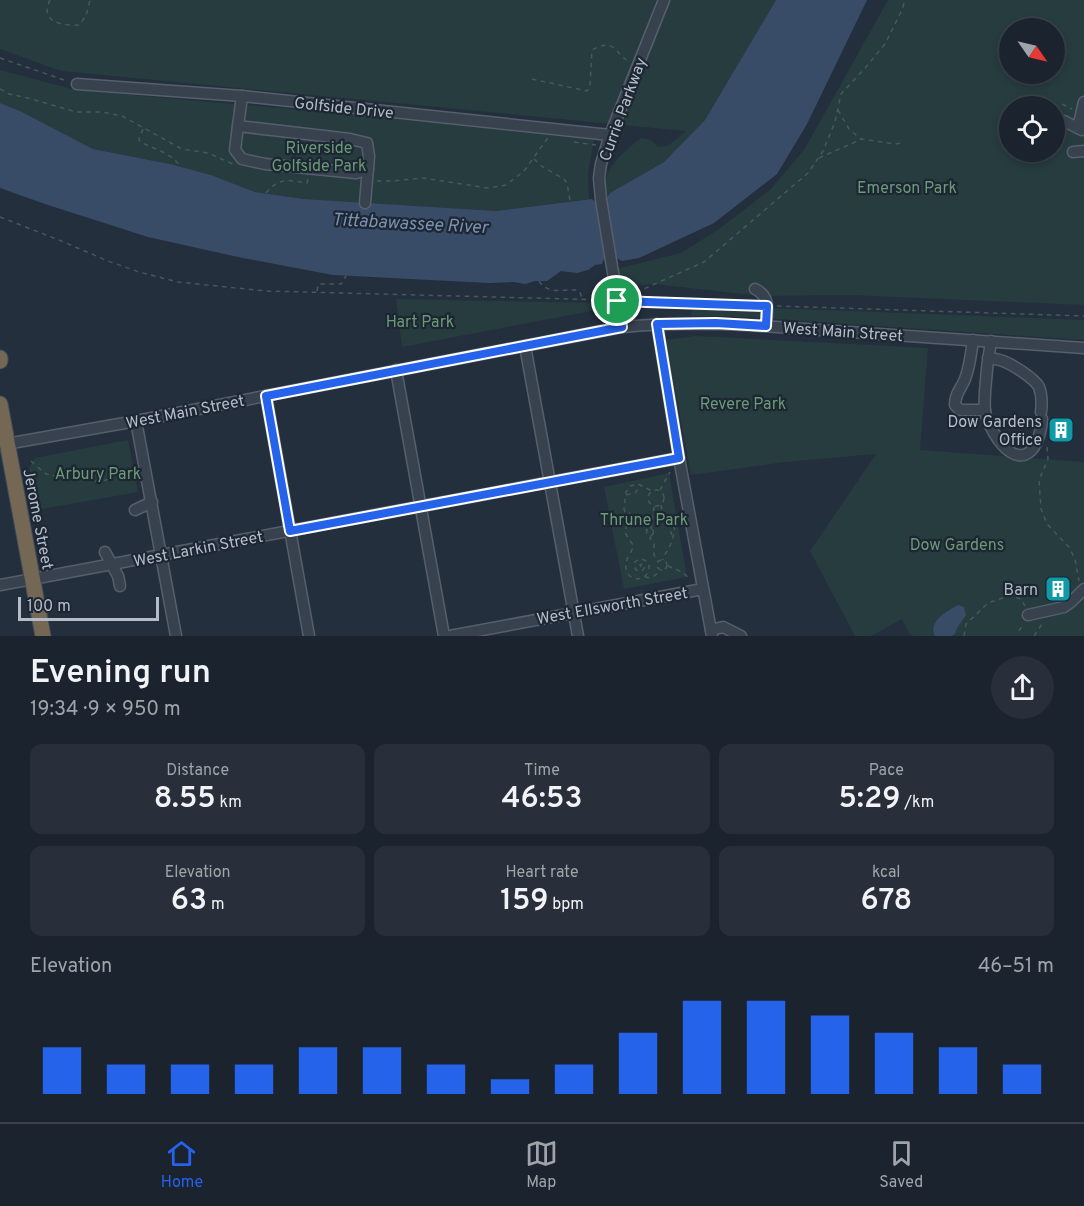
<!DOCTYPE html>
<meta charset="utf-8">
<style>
:root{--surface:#1b232e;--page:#282f3a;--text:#f1f3f6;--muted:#a0a4aa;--line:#39404a;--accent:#2563eb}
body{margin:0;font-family:Overpass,sans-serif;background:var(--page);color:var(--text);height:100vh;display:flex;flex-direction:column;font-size:22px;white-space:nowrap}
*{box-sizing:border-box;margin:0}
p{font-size:20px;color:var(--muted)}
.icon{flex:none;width:33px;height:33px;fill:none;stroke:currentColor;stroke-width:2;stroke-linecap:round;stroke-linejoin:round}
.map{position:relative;height:636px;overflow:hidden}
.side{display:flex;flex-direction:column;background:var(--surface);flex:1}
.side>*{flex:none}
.needle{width:39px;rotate:124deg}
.controls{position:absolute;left:999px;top:18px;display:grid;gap:12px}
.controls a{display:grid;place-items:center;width:66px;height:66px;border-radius:50%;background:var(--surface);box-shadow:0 3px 9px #0003,0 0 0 2px var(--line);font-size:30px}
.scale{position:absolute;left:18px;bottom:15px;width:141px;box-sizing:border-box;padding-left:6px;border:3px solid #b4bcc9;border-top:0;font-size:16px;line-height:21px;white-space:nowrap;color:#b4bcc9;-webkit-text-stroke:4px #1d2633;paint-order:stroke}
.pin{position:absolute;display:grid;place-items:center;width:51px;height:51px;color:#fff;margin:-26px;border:3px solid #fff;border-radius:50%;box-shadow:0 2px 6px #0007}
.round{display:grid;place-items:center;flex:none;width:63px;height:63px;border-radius:32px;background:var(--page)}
.overview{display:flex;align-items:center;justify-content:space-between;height:102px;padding:0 30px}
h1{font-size:33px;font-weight:600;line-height:45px}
.stats{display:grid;grid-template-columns:repeat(3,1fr);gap:9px;height:102px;padding:6px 30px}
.stats div{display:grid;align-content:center;border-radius:12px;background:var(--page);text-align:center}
.stats b{font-size:30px;font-weight:600}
.stats small{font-size:16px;font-weight:400}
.stats p{font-size:16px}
.chart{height:168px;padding:12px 30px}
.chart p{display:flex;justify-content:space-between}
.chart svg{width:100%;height:108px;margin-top:6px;stroke:var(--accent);stroke-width:6}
.tab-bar{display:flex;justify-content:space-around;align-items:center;height:84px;border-top:2px solid var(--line);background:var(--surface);font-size:16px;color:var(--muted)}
.tab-bar a{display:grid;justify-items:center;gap:3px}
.tab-bar .selected{color:var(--accent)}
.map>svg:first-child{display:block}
</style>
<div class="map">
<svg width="1084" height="636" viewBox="0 0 1084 636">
<rect width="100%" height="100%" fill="#242f3e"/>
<g fill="#263c3f" fill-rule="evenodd">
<path d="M 0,0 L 776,0 L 705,120 L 664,162 L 610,193 L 605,201 C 604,195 603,188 605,182 C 609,163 626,150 641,138 L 651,140 L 658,147 L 669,145 L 686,131 L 61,71 L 0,49 Z"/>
<path d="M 888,0 L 1084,0 L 1084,305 L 849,295 L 761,296 L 654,284 L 622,286 L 617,269 L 681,253 L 719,229 L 770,190 L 804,150 ZM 1010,28 L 1054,28 L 1054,74 L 1010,74 ZM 1010,106 L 1054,106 L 1054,152 L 1010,152 Z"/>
<path d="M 0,70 L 76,90 L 381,117 L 594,140 L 588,173 L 589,199 L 496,211 L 304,199 L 255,192 L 211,175 L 170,164 L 93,149 L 20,111 L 0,103 Z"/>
<path d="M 396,299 L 602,303 L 602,309 L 402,347 Z"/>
<path d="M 694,306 L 825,310 L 1084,320 L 1084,340 L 729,316 L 692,316 L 691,314 Z"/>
<path d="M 696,336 L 928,348 L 920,450 L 1084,462 L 1084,636 L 913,636 L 909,633 L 902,619 L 871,636 L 855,636 L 810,551 L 876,454 L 785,462 L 691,475 L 666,340 Z"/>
<path d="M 128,440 L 138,492 L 37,510 L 29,468 L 35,458 Z"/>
<path d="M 669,473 L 687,577 L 624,589 L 604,487 Z"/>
</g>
<g fill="#394c67">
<path d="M 776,0 L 867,0 L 807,124 L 777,174 L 714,223 L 639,258 L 622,261 L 615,257 L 604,259 L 602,264 L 595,265 L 588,270 L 577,273 L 561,271 L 547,281 L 535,281 L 525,284 L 514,282 L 489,283 L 333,275 L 238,257 L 148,237 L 45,204 L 0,188 L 0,103 L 20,111 L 93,149 L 170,164 L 211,175 L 255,192 L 304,199 L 496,211 L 592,199 L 595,202 L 605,201 L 610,193 L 664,162 L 705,120 Z"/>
<path d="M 958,605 L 964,607 L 966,615 L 957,628 L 955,634 L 951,636 L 935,636 C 928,621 946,612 958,605 Z"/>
</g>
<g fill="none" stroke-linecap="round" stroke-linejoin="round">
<g stroke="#565f6c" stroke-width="13">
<g id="minor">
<path d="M 77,84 L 242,96 L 610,135"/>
<path d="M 242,96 L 238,126 L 350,139 L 367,143 L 369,156 L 365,203"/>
<path d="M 1064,121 L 1082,130"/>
<path d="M 238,126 L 235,150 L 242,159 L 265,164 L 356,173 L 368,169"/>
<path d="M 1078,128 L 1084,102"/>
<path d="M 1073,152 L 1084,151"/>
<path d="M 755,289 C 771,297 767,310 766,326"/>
<path d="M 657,324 L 679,458 L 712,636"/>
<path d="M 622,327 L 601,200 L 599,178 L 601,164 L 610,135 L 664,0"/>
<path d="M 973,340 C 971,353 970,366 965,379 C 961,389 955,393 955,405 L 960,410 L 985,410"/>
<path d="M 991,341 C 988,358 986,375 985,392 C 985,398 984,405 985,411 C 986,419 990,426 994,433 C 1016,470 1039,458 1042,419"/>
<path d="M 525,346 L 578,636"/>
<path d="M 988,358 C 993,359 998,359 1003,361 C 1013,365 1034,378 1039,387 C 1042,395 1042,404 1041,412"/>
<path d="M 396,370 L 444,636"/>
<path d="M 266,396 L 309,636"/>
<path d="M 136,421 L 176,636"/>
<path d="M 0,445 L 136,421 L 622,327 C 663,323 706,323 747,325 L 1084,348"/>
<path d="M 135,510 L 152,502"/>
<path d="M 105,552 L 118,576 L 120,586"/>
<path d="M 0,585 L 679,458"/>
<path d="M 1028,615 L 1064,607 L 1071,602 L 1084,589"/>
<path d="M 711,630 L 723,627 L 741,636"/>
<path d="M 450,636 L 703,589"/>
</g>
</g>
<g stroke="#434c59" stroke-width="17">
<g id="highway">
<path d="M 0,358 L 0,361"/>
<path d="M 0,404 L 43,636"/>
</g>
</g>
<g stroke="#44595c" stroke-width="1.5" stroke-dasharray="4.5 4.5" stroke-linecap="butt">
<path d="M 50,0 C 39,22 62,26 79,25 L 86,16 L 90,0"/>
<path d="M 0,58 L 67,81"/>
<path d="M 532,79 L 587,91 L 590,87 L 592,50 C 615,38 613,51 628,61"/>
<path d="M 0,89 L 9,94 L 28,98 L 76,112 L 102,112 L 122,116 L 182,149 L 208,153 L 233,164"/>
<path d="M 1062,104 L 1072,109"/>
<path d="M 838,110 L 849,129 L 861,139"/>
<path d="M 143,129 L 139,139 L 140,142 C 154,149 170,152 180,166"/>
<path d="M 574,142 L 596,145"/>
<path d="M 819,158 L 862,139 L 895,144 L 901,143"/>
<path d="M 534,159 L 543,167 L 564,179 L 567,183 L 570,201"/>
<path d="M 377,181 L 392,181 L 423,178 L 488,188 L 506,185 L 524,171 L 547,139 L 548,139"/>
<path d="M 266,193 C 279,177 288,180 307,183 L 308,179"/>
<path d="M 0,217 L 59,240 L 108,261 L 139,272 L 178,282 L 266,291 L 608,300"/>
<path d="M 539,281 C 548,295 563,289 576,290 L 580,292 L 582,299"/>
<path d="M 317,291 L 318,285 L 319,284 L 341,284 L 346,276"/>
<path d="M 628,296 L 704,262 L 808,173 L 823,151 L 835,122 L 841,94 L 866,67 L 885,44 L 902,10 L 905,0"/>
<path d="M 627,301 L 758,305"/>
<path d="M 777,306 L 1084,316"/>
<path d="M 1047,447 L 1048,459 L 1039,480 L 1041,509 L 1047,524 L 1069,547 L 1075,559 L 1079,581"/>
<path d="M 31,461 C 37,466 46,477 55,476 C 62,475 66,469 74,472 C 90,478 89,485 110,479 L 112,472 L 119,468 L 127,470 L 129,472 L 134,471"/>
<circle cx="656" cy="498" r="8"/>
<path d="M 660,490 L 670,472"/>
<path d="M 626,495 L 635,493 L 641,485"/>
<path d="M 661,505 L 663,518 L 666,523 L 673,525 L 675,530 C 673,535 673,539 671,543 C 669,550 664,554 663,560"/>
<path d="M 629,517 L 630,513 L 634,515 L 632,518 L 629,517"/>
<path d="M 632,518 L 641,525 L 644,526 L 647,530"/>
<path d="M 667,523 L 672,535"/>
<circle cx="650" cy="532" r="3.5"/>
<path d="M 651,529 L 654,507"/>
<path d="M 651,536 L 650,538 L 654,544 L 654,555 L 658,562"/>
<circle cx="662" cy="565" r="5"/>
<path d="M 668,566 L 682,572 L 689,578"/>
<path d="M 641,567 L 640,565 L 642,564 L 645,567 L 642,571 L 636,570 L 635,567 L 635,562 C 640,557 645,559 649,564 C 651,582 628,584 626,568 C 624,559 633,553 633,545 L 625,533 L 628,519 L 624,509 L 626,492 L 630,486 L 638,484 L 652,491"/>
<path d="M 645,577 L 651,578 L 662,570"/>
<path d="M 1019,631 L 1023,624"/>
<path d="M 964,636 L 966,624 L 988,603 L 1005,597 L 1011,596 L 1021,599 L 1025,606"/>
<path d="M 1034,636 L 1042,624"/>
</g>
<use href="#minor" stroke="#38414e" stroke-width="10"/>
<use href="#highway" stroke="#746855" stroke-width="15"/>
</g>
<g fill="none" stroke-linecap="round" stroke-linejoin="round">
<g stroke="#fff" stroke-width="12">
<path id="route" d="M 617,301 L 767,306 L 766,326 L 716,323 L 657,324 L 679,458 L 290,531 L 266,396 L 622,327 Z"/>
</g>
<use href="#route" stroke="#2563eb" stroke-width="8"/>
</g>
<defs>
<g id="building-square" transform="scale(1.35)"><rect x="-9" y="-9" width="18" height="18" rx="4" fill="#0f9aa8" stroke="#1d2633"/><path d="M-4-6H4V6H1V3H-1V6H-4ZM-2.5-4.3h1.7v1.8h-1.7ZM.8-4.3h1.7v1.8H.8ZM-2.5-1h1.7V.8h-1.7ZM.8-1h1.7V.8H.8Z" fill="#fff"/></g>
</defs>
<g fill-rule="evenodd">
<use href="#building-square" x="1061" y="430"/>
<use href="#building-square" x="1058" y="589"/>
</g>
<g text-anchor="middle" stroke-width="4.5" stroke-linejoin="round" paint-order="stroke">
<g font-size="16" fill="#b4bcc9" stroke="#1d2633">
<text transform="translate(344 107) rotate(6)" y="6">Golfside Drive</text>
<text transform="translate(622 109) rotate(-70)" y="6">Currie Parkway</text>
<text transform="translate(843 331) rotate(4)" y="6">West Main Street</text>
<text transform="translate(185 411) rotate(-11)" y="6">West Main Street</text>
<text transform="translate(39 519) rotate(79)" y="6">Jerome Street</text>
<text transform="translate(198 548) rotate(-11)" y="6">West Larkin Street</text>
<text transform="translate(612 605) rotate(-10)" y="6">West Ellsworth Street</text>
</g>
<g font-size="16" fill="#6b9a76" stroke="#1d2633">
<text x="319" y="153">Riverside<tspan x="319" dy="18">Golfside Park</tspan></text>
<text x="907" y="193">Emerson Park</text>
<text x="420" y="327">Hart Park</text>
<text x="743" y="409">Revere Park</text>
<text x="98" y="479">Arbury Park</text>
<text x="644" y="525">Thrune Park</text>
<text x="957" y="550">Dow Gardens</text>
</g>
<g font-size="16" fill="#b4bcc9" stroke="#1d2633" text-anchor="end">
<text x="1042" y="427">Dow Gardens<tspan x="1042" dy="18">Office</tspan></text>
<text x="1038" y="595">Barn</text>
</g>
<g font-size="18" font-style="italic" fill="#7c92b1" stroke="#1d2633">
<text transform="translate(410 223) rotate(3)" y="6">Tittabawassee River</text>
</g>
</g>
</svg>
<div class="controls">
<a><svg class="needle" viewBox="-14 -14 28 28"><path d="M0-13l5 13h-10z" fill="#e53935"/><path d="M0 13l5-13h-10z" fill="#a0a4aa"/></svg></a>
<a><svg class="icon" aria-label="locate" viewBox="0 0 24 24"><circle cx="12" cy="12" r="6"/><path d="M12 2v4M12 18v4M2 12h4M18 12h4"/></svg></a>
</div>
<div class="scale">100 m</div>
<div class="pin" style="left:617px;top:301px;background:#1e9e55"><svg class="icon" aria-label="arrive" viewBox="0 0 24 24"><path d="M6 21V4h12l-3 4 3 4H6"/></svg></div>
</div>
<section class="side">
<div class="overview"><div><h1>Evening run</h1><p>19:34 · 9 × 950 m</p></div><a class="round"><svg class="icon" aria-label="share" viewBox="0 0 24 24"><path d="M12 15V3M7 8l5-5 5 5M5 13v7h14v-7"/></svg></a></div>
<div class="stats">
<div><p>Distance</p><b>8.55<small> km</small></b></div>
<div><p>Time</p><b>46:53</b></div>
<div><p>Pace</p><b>5:29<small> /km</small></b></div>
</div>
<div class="stats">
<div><p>Elevation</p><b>63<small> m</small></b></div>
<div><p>Heart rate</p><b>159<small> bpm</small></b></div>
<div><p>kcal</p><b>678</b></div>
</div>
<div class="chart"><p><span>Elevation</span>46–51 m</p>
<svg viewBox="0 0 160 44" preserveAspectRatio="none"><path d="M5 44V25M15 44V32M25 44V32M35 44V32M45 44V25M55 44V25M65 44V32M75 44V38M85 44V32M95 44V19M105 44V6M115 44V6M125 44V12M135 44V19M145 44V25M155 44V32"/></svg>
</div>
</section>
<nav class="tab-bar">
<a class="selected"><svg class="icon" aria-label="home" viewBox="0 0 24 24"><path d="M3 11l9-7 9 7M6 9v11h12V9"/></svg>Home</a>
<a><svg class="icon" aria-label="map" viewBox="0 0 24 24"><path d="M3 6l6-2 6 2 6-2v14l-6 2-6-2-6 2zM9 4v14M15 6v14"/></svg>Map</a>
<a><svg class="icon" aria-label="saved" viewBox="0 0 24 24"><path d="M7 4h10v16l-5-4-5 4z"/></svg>Saved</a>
</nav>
